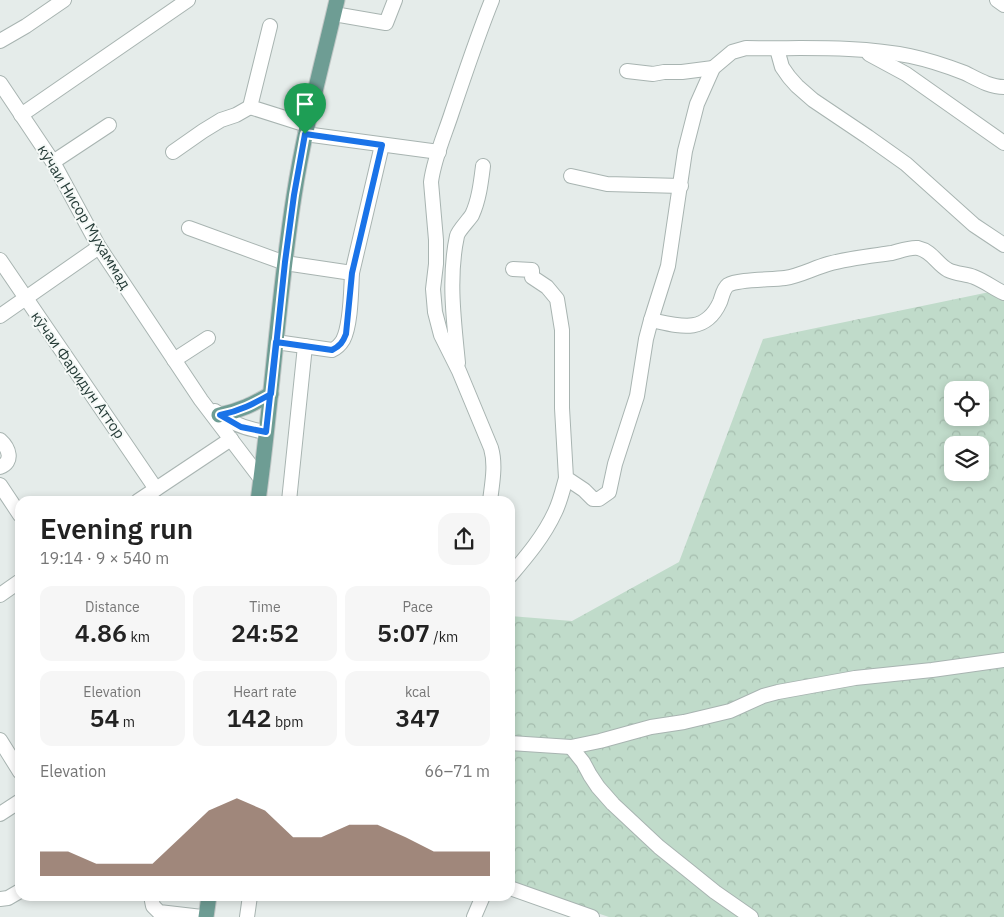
<!DOCTYPE html>
<meta charset="utf-8">
<style>
:root{--surface:#fff;--page:#f6f6f6;--text:#222;--muted:#767676;--accent:#785544}
body{margin:0;font-family:"IBM Plex Sans",sans-serif;background:var(--page);color:var(--text);height:100vh;display:flex;flex-direction:column;font-size:19px;white-space:nowrap}
*{box-sizing:border-box;margin:0}
p{font-size:16px;color:var(--muted)}
.icon{flex:none;width:28px;height:28px;fill:none;stroke:currentColor;stroke-width:2;stroke-linecap:round;stroke-linejoin:round}
.map{position:relative;flex:1;overflow:hidden}
.panel{position:absolute;left:15px;top:496px;width:500px;height:405px;display:flex;flex-direction:column;background:var(--surface);border-radius:15px;box-shadow:0 2px 8px #0003}
.panel>*{flex:none}
.tools{position:absolute;left:944px;top:381px;display:grid;gap:10px}
.tools a{display:grid;place-items:center;width:45px;height:45px;border-radius:10px;background:var(--surface);box-shadow:0 2px 8px #0003;font-size:25px}
.pin{position:absolute;display:grid;place-items:center;width:42px;height:42px;color:#fff;margin:-51px -21px;border-radius:50% 50% 50% 0;rotate:-45deg;box-shadow:0 0 5px #0007}
.pin .icon{rotate:45deg}
.round{display:grid;place-items:center;flex:none;width:52px;height:52px;border-radius:15px;background:var(--page)}
.head{display:flex;align-items:center;justify-content:space-between;height:85px;padding:0 25px}
h1{font-size:28px;font-weight:600;line-height:38px}
.metrics{display:grid;grid-template-columns:repeat(3,1fr);gap:8px;height:85px;padding:5px 25px}
.metrics div{display:grid;align-content:center;border-radius:12px;background:var(--page);text-align:center}
.metrics b{font-size:25px;font-weight:600}
.metrics small{font-size:14px;font-weight:400}
.metrics p{font-size:14px}
.chart{height:140px;padding:10px 25px}
.chart p{display:flex;justify-content:space-between}
.chart svg{width:100%;height:90px;margin-top:5px;fill:var(--accent);opacity:.7}
.map>svg:first-child{display:block}
</style>
<div class="map">
<svg width="1004" height="917" viewBox="0 0 1004 917">
<defs>
<pattern id="forest-crowns" width="20" height="18" patternUnits="userSpaceOnUse" patternTransform="scale(1.25)"><rect width="20" height="18" fill="#c0dbca"/><path d="M2 6a3 3 0 1 1 6 0M12 15a3 3 0 1 1 6 0" fill="none" stroke="#a5bdae"/></pattern>
</defs>
<rect width="100%" height="100%" fill="#e5ecea"/>
<path fill="url(#forest-crowns)" fill-rule="evenodd" d="M 1004,289 L 1004,917 L 609,917 L 510,884 L 510,616 L 572,621 L 679,562 L 763,339 ZM 952,390 L 980,390 L 980,418 L 952,418 ZM 952,445 L 980,445 L 980,472 L 952,472 Z"/>
<g fill="none" stroke-linecap="round" stroke-linejoin="round">
<g stroke="#a8b4b1" stroke-width="16">
<g id="minor">
<path d="M 997,0 L 1004,5"/>
<path d="M 334,14 L 386,23 L 395,0"/>
<path d="M 270,26 L 250,107 L 307,125"/>
<path d="M 0,41 L 26,26 L 64,0"/>
<path d="M 777,49 L 782,67 L 789,77 L 797,86 L 813,100 L 868,137 L 906,164 L 974,225 L 1004,245"/>
<path d="M 869,54 L 906,74 L 1004,143"/>
<path d="M 627,71 L 653,74 L 664,72 L 682,72 L 713,68"/>
<path d="M 0,83 L 53,162 L 99,247 L 201,400 L 261,479"/>
<path d="M 21,115 L 188,0"/>
<path d="M 305,134 L 439,152"/>
<path d="M 173,152 L 203,131 L 221,120 L 236,115 L 250,107"/>
<path d="M 53,162 L 109,125"/>
<path d="M 571,176 L 607,184 L 681,186"/>
<path d="M 189,228 L 285,263 L 352,273 C 351,291 351,325 343,340 C 340,345 337,348 332,350 L 276,342"/>
<path d="M 0,260 L 156,489"/>
<path d="M 513,269 L 532,270 L 532,277 L 547,287 L 557,299 L 562,330 L 562,408 L 566,478 L 584,490 L 593,499 L 599,499 L 609,492 L 615,464 L 637,396 L 646,339 L 651,320 L 668,266 L 685,151 L 697,104 L 713,68 L 732,52 L 746,48 C 800,49 857,45 910,56 C 929,60 947,66 965,73 C 977,79 990,87 1004,87"/>
<path d="M 352,273 L 382,145"/>
<path d="M 0,316 L 99,247"/>
<path d="M 651,320 C 679,326 705,335 720,302 C 722,297 723,289 728,285 C 738,279 771,280 785,278 C 799,276 814,268 828,264 C 849,258 871,256 892,253 C 900,251 910,247 918,248 C 932,251 937,264 948,270 C 956,274 966,274 974,277 C 985,281 994,289 1004,293"/>
<path d="M 174,360 L 208,338"/>
<path d="M 458,363 C 454,322 448,278 457,236 C 458,231 468,221 472,215 C 479,200 481,182 483,166"/>
<path d="M 215,411 C 230,424 247,429 266,432"/>
<path d="M 0,440 C 9,448 14,462 0,467"/>
<path d="M 0,485 L 20,515"/>
<path d="M 138,501 L 231,439"/>
<path d="M 289,501 L 305,346"/>
<path d="M 490,501 C 492,484 496,465 491,448 L 459,371 L 441,335 L 435,312 L 433,289 L 436,264 L 436,240 L 431,182 C 434,158 445,134 452,112 C 465,74 477,37 492,0"/>
<path d="M 510,576 C 527,556 544,536 555,512 C 560,502 563,489 566,478"/>
<path d="M 0,595 L 20,581"/>
<path d="M 0,740 L 20,772"/>
<path d="M 510,743 L 571,747 L 600,741 L 651,727 L 684,722 L 730,711 L 763,696 L 778,692 L 855,678 L 932,670 L 1004,660"/>
<path d="M 571,747 L 583,762 L 590,775 L 598,787 L 613,804 L 659,847 L 689,871 L 715,892 L 751,917"/>
<path d="M 0,814 L 20,801"/>
<path d="M 510,888 L 592,917"/>
<path d="M 151,896 L 153,906 L 159,912 L 202,917"/>
<path d="M 0,899 L 8,898 L 20,891"/>
<path d="M 247,917 L 250,896"/>
<path d="M 474,917 L 483,896"/>
</g>
</g>
<g stroke="#c2c8c7" stroke-width="17">
<g id="major">
<path d="M 219,415 C 240,411 253,404 271,394"/>
<path d="M 258,501 C 272,400 278,297 294,196 C 304,130 322,65 337,0"/>
<path d="M 206,917 L 209,896"/>
</g>
</g>
<use href="#minor" stroke="#fff" stroke-width="14"/>
<use href="#major" stroke="#6e9d94" stroke-width="15"/>
</g>
<g fill="none" stroke-linecap="round" stroke-linejoin="round">
<g stroke="#fff" stroke-width="10">
<path id="route" d="M 305,134 L 294,195 L 285,262 L 271,394 C 253,404 240,411 220,415 L 241,427 L 266,432 L 276,342 L 332,350 C 340,346 343,342 346,334 L 352,273 L 382,145 L 305,134"/>
</g>
<use href="#route" stroke="#1a73e8" stroke-width="6"/>
</g>
<g text-anchor="middle" stroke-width="4" stroke-linejoin="round" paint-order="stroke">
<g font-size="15" fill="#263c38" stroke="#f5f9f7">
<text transform="translate(84 217) rotate(59)" y="5">кӯчаи Нисор Муҳаммад</text>
<text transform="translate(78 375) rotate(55)" y="5">кӯчаи Фаридун Аттор</text>
</g>
</g>
</svg>
<div class="tools">
<a><svg class="icon" aria-label="locate" viewBox="0 0 24 24"><circle cx="12" cy="12" r="6"/><path d="M12 2v4M12 18v4M2 12h4M18 12h4"/></svg></a>
<a><svg class="icon" aria-label="layers" viewBox="0 0 24 24"><path d="M12 4l9 5-9 5-9-5zM3 14l9 5 9-5"/></svg></a>
</div>
<div class="pin" style="left:305px;top:134px;background:#1e9e55"><svg class="icon" aria-label="arrive" viewBox="0 0 24 24"><path d="M6 21V4h12l-3 4 3 4H6"/></svg></div>
<section class="panel">
<div class="head"><div><h1>Evening run</h1><p>19:14 · 9 × 540 m</p></div><a class="round"><svg class="icon" aria-label="share" viewBox="0 0 24 24"><path d="M12 15V3M7 8l5-5 5 5M5 13v7h14v-7"/></svg></a></div>
<div class="metrics">
<div><p>Distance</p><b>4.86<small> km</small></b></div>
<div><p>Time</p><b>24:52</b></div>
<div><p>Pace</p><b>5:07<small> /km</small></b></div>
</div>
<div class="metrics">
<div><p>Elevation</p><b>54<small> m</small></b></div>
<div><p>Heart rate</p><b>142<small> bpm</small></b></div>
<div><p>kcal</p><b>347</b></div>
</div>
<div class="chart"><p><span>Elevation</span>66–71 m</p>
<svg viewBox="0 0 160 44" preserveAspectRatio="none"><path d="M0 44V32L10 32L20 38L30 38L40 38L50 25L60 12L70 6L80 12L90 25L100 25L110 19L120 19L130 25L140 32L150 32L160 32V44z"/></svg>
</div>
</section>
</div>
